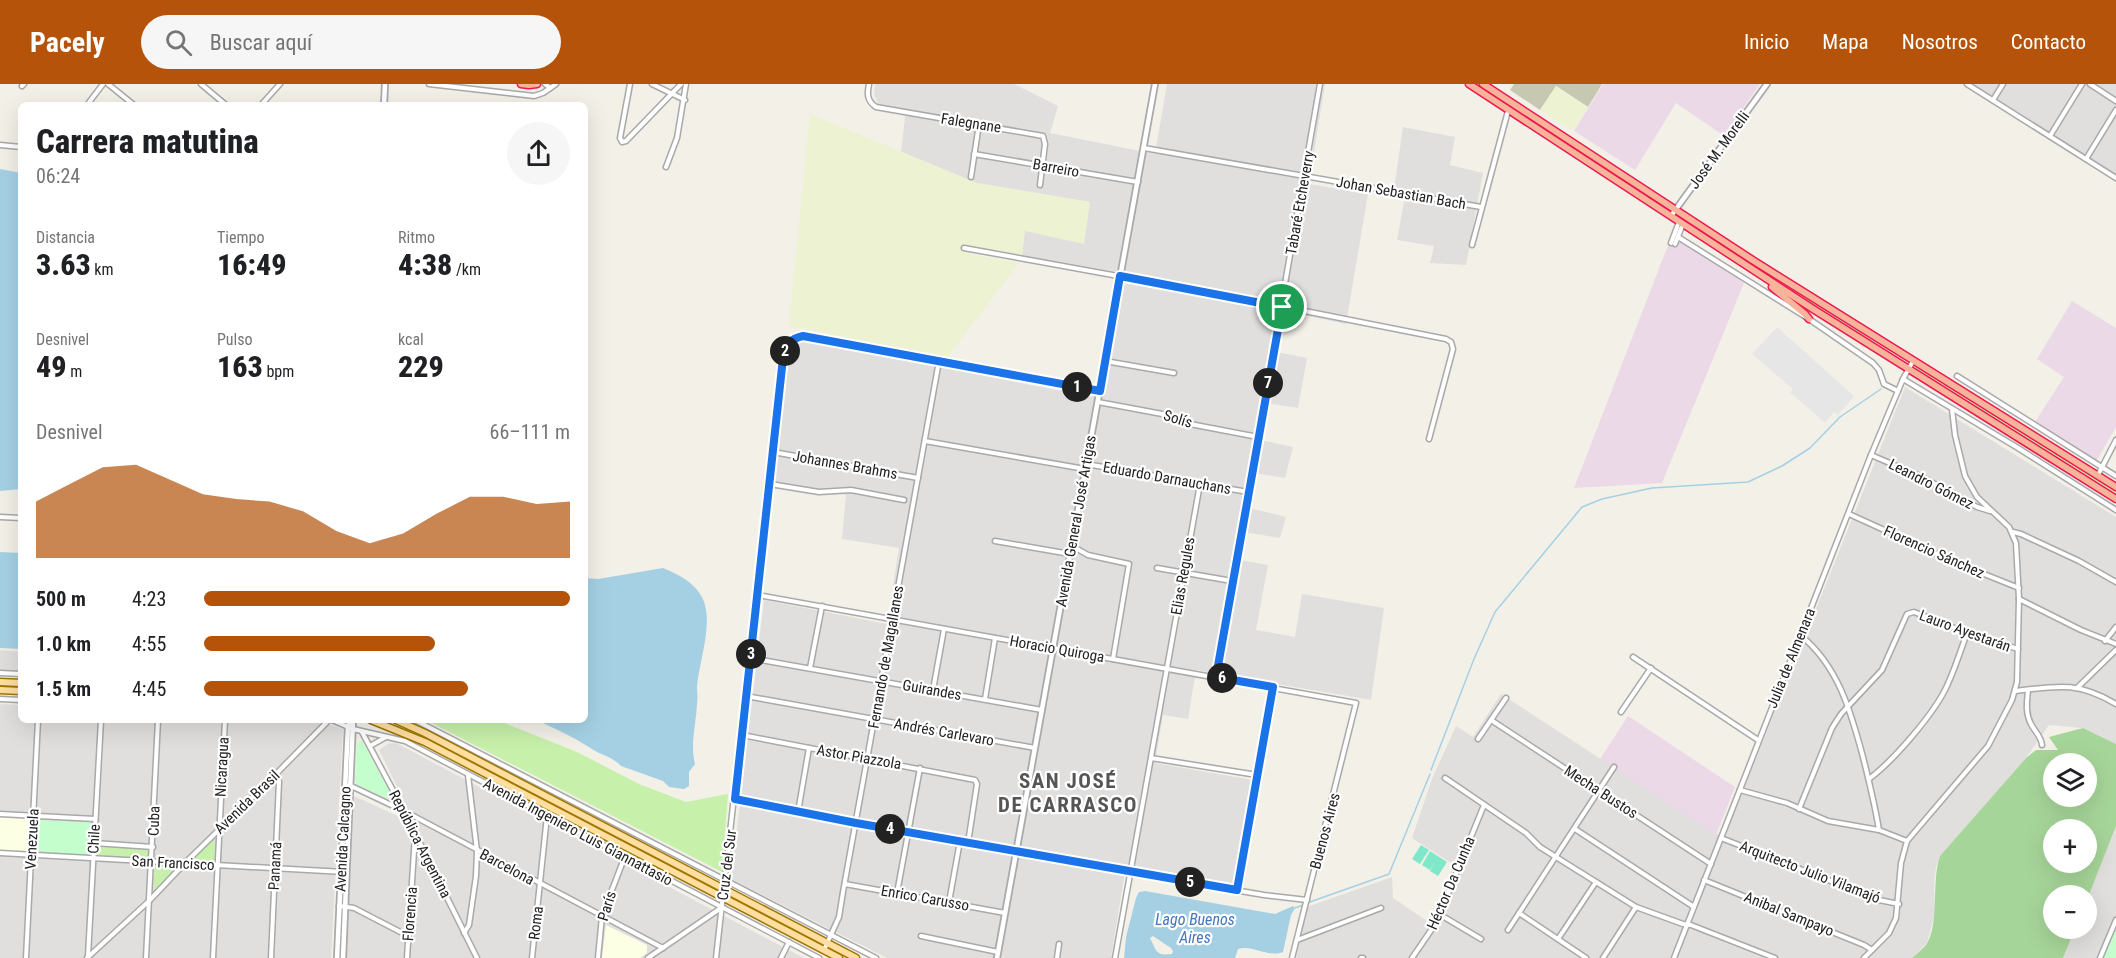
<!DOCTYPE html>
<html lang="es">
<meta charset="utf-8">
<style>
:root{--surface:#fff;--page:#f6f6f6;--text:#202124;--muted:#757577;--accent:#b45309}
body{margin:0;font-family:"Roboto Condensed",sans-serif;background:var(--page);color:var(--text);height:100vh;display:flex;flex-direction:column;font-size:22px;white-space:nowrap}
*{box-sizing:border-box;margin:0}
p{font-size:20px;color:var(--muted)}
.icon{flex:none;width:33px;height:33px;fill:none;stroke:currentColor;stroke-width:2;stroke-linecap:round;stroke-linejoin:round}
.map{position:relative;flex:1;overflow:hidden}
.side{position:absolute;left:18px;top:18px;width:570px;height:621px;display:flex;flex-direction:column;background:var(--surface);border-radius:9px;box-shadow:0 6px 24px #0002}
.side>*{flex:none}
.tools{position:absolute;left:2043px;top:669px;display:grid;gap:12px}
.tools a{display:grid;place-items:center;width:54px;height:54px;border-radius:50%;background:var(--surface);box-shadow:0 6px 24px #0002;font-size:30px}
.pin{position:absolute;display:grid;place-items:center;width:51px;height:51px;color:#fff;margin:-26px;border:3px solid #fff;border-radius:50%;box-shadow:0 2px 6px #0007}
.km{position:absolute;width:30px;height:30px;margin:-15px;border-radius:50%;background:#222;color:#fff;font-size:16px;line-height:30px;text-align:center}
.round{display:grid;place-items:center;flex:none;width:63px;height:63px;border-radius:32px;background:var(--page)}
.head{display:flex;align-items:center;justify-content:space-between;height:102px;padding:0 18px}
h1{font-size:33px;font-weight:800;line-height:45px}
.stats{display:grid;grid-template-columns:repeat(3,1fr);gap:9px;height:102px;padding:6px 18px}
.stats div{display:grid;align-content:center}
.stats b{font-size:30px;font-weight:800}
.stats small{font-size:16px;font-weight:400}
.stats p{font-size:16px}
.chart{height:168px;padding:12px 18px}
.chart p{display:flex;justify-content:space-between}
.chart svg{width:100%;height:108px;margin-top:6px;fill:var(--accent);opacity:.7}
ul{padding:0 18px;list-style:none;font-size:20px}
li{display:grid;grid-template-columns:96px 72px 1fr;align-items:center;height:45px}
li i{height:15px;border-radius:8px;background:var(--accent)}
header{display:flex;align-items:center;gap:36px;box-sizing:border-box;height:84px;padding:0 30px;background:var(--accent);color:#fff}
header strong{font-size:28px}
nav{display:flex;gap:33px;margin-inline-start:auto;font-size:21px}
.search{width:420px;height:54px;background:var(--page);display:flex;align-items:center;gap:15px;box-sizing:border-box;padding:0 21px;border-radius:33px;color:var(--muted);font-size:22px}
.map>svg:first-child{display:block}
</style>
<header>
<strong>Pacely</strong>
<div class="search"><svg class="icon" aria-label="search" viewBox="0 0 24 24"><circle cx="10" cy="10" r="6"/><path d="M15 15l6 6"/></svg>Buscar aquí</div>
<nav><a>Inicio</a><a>Mapa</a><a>Nosotros</a><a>Contacto</a></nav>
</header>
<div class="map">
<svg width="2116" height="874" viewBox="0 0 2116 874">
<rect width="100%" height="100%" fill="#f3f0e8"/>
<g fill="#e0dfde">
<path d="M 875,0 L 1014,0 L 1058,22 L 1050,49 L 1155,70 L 1167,0 L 1325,0 L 1309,100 L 1368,110 L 1346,240 L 1283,227 L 1276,268 L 1307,274 L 1298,324 L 1266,319 L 1261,356 L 1293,363 L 1285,394 L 1254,389 L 1249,424 L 1286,433 L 1280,454 L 1244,448 L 1240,476 L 1268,481 L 1256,546 L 1295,553 L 1302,510 L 1384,524 L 1371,616 L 1196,586 L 1188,635 L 1163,631 L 1155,679 L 1253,696 L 1234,800 L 1126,781 L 1111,874 L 887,874 L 731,795 L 764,516 L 887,540 L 899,464 L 842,455 L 846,411 L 773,399 L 787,273 L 795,259 L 802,256 L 1093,313 L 1103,310 L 1124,189 L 1022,171 L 1024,147 L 1089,118 L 977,99 L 901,68 L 906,25 L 878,20 L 874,10 Z"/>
<path d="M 1972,0 L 2116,0 L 2116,91 Z"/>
<path d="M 1403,43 L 1455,53 L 1450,81 L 1483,89 L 1466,181 L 1430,179 L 1434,162 L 1397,156 L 1406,107 L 1394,105 Z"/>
<path d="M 1905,303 L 2116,433 L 2116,660 L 2083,644 L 2049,641 L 2026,674 L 1940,772 L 1936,783 L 1934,799 L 1935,829 L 1927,859 L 1912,874 L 1296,874 L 1307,823 L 1392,793 L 1393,814 L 1430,839 L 1454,781 L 1412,754 L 1432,695 L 1456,642 L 1473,653 L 1501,610 L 1716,750 L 1725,752 Z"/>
<path d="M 0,566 L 21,568 L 21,588 L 0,587 Z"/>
<path d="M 0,620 L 21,621 L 21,636 L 314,636 L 343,645 L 331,874 L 0,874 Z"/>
<path d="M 396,659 L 804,874 L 346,874 L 354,712 L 400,733 L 408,725 L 379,666 L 388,660 Z"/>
<path d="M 2116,742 L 2116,874 L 2063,874 L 2075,845 L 2086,844 L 2087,816 Z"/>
</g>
<g fill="#ecd9e7">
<path d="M 1603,0 L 1760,0 L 1724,52 L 1676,19 L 1635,86 L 1574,47 Z"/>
<path d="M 1672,151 L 1744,199 L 1662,399 L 1574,404 Z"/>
<path d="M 2072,217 L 2116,244 L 2116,343 L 2097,376 L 2035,338 L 2064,293 L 2037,275 Z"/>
<path d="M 1628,632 L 1735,703 L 1716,751 L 1600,675 Z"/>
</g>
<g fill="#fdffe4">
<path d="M 0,733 L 29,735 L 27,768 L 0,766 Z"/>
<path d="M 606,841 L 647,861 L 647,869 L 640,874 L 602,874 Z"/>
</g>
<path fill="#c7c8b2" d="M 1514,0 L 1602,0 L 1588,23 L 1556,2 L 1540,26 L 1510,6 Z"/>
<g fill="#edf2d2">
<path d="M 1556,2 L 1588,23 L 1574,47 L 1540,26 Z"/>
<path d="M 810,30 L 977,99 L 1090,118 L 1084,160 L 1025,147 L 1022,171 L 971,163 L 969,170 L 1019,179 L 947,274 L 789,242 Z"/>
</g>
<g fill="#c7f0aa">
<path d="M 1473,0 L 1522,28 L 1671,126 L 1603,81 L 1569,63 Z"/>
<path d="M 1679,131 L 1808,213 L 1906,279 L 1905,280 L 1803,216 Z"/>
<path d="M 1916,283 L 2116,406 L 2116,412 L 1914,285 Z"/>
<path d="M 379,636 L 391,636 L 416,647 L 718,806 L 414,651 Z"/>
<path d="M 426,636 L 497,636 L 577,668 L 639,700 L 686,718 L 728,710 L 722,788 Z"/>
<path d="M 214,753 L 215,777 L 193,777 L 191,775 Z"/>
<path d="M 97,763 L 149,765 L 149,775 L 96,773 Z"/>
<path d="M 156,780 L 175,781 L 177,784 L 154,806 L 154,781 Z"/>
<path d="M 730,811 L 822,860 L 730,814 Z"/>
</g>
<path fill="#a6d599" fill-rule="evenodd" d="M 2083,644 L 2116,660 L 2116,742 L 2087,816 L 2086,812 L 2054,812 L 2054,844 L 2075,845 L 2063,874 L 1912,874 C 1917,870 1922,865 1926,861 C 1940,841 1931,797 1940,772 L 2026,674 L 2036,666 L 2058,666 L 2049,653 ZM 2054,680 L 2086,680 L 2086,712 L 2054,712 ZM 2054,746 L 2086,746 L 2086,778 L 2054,778 Z"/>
<g fill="#c3fecc">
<path d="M 362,657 L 394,715 L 393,717 L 357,701 L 355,697 L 357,659 Z"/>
<path d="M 37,736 L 91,738 L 89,771 L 35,767 Z"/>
<path d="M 2116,843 L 2116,874 L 2104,874 Z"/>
</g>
<g fill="#7fe8c8">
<path d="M 1421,761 L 1429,766 L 1420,780 L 1412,775 Z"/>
<path d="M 1430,767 L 1447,778 L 1438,792 L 1430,787 L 1436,776 L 1430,786 L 1422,781 Z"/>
</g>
<path fill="#e6e6e6" d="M 1777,243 L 1854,312 L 1838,331 L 1834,328 L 1825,339 L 1790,308 L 1793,305 L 1752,270 Z"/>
<g fill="#a5d0e4" fill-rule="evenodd">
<path d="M 0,85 L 21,89 L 21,405 L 0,407 Z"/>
<path d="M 0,468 L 21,469 L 21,565 L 0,564 Z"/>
<path d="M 663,484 C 677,490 691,496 700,510 C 716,533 699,577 697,602 C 697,608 698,614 697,620 C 696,641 690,660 695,680 L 689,688 L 689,702 L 684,705 L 669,703 L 663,697 L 621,682 C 613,673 601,671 592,665 C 574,653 556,645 536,636 L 585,636 L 585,494 L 598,495 Z"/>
<path d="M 1145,807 L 1275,830 L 1293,822 L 1295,824 L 1291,831 L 1283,868 C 1268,874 1252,860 1238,865 L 1235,874 L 1124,874 L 1126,853 L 1136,814 L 1139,808 ZM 1153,852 L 1171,864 L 1173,867 L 1172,870 C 1156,872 1157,868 1150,854 Z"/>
</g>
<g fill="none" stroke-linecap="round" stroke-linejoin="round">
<g stroke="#a5d0e4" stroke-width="1.5">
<path d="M 1431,686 L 1474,575 L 1495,528 L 1582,423 L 1602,415 L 1652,404 L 1748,398 L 1782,382 L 1810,364 L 1840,333 L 1881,305"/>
<path d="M 1307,819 L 1389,790 L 1430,690"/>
<path d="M 1295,824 L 1303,821"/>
</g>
<g stroke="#a9a9a9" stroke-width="7">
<g id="minor">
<path d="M 108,0 L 134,21"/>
<path d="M 201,0 L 226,21"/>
<path d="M 429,0 L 534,12 L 543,9 L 556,0"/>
<path d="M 545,0 L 550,4"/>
<path d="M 630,0 L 620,54 L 622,58 L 626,57 L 681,0"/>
<path d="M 652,0 L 685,16"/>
<path d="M 869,0 C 867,10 867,17 876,23 L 1043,52 L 1045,60 L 1040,101"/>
<path d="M 1967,0 L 2116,94"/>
<path d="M 2090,0 L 2116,17"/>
<path d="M 22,2 L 24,0"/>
<path d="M 1993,16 L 2003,0"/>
<path d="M 87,21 L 103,0"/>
<path d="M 261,21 L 280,0"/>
<path d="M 2050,52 L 2082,0"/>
<path d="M 0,61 L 21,63"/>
<path d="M 1144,64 L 1481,123"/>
<path d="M 974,70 L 1138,98"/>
<path d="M 2086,75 L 2116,26"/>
<path d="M 666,83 L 677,54 L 686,0"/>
<path d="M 971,93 L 979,40"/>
<path d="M 1678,153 L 1809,235 L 1873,279 L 1879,286 L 1884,300 L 1898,307"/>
<path d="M 1671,159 L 1679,138"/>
<path d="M 1675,160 L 1683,140"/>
<path d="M 1472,161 L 1508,27"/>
<path d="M 964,164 L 1234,213 L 1446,255 L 1451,258 L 1453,265 L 1429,355"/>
<path d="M 1105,277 L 1174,289"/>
<path d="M 1957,292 L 2116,392"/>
<path d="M 1903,295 L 2018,364 L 2116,426"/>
<path d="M 1098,318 L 1173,332 L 1190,340 L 1258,353"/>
<path d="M 925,357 L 1085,385"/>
<path d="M 773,368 L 918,394"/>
<path d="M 1871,371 L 1922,393 L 1977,423 L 1990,427"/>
<path d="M 1086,380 L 1248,408"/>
<path d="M 2098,391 L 2116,356"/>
<path d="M 770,400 L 819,408 L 851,406 L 904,416"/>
<path d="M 1849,430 L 1959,480 L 2019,504"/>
<path d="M 0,433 L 21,434"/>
<path d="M 2013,448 L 2021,450 L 2079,477 L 2116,498"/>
<path d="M 995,457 L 1070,470"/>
<path d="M 1072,462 L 1088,471 L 1129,480 L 1113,575"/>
<path d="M 1157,484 L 1232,497"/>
<path d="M 758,511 L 1356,619 L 1292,874"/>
<path d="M 2019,515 L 2081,546 L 2116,560"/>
<path d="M 1800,551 C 1838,581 1851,628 1863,673 C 1869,697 1875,721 1879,746"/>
<path d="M 2105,557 L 2116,543"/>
<path d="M 1633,573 L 1758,656"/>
<path d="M 750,574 L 1042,626"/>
<path d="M 810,584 L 822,522"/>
<path d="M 0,589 L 21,590"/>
<path d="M 1216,593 L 1320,0"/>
<path d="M 2078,603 L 2116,566"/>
<path d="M 933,606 L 944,545"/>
<path d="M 2028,606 C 2027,617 2025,629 2031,640 C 2035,648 2041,652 2042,661"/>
<path d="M 2015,607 C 2057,602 2077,597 2116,620"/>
<path d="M 746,612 L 1035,664"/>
<path d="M 0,615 L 21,616"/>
<path d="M 985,615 L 995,554"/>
<path d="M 1621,628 L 1651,584"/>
<path d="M 332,636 L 353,645 L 405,657 L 819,874"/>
<path d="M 415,636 L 876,874"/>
<path d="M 1491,636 L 1711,780"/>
<path d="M 362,648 L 404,727 L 477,874"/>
<path d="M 742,651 L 975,696 L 977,700 L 968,759"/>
<path d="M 1478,655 L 1506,614"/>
<path d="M 370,662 L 386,653"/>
<path d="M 1151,674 L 1257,691"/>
<path d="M 1445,694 L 1526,749 L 1540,763 L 1636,823 L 1683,840 L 1691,841 L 1775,874"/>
<path d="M 1869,695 C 1893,677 1931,633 1945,606 C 1954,588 1960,568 1967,549"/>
<path d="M 349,701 L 404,727 L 663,864"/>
<path d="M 1740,706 L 1787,719 L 1828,737 L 1879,746 L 1907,757"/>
<path d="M 735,715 L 1152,792 L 1264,811 L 1307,816"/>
<path d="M 1799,725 L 1832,644 L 1841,630 L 1882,586 L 1907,530 L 1914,528 L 1967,549 L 2018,565"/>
<path d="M 798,728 L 809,664"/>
<path d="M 0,730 L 95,735"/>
<path d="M 1575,745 L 1694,823"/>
<path d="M 1721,754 L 1879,816 L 1899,820"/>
<path d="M 94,759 L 153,763"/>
<path d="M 0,769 L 344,788"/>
<path d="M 1704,796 L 1864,861 L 1872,866"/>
<path d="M 845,800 L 1005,829"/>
<path d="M 1237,806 L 1273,603"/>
<path d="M 897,809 L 920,684"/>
<path d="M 949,818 L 960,757"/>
<path d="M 339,822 L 354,824 L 408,852"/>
<path d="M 1519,829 L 1586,874"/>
<path d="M 1439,830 L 1481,855"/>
<path d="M 1508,846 L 1614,683"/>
<path d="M 464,849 L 469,841 L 476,792 L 477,767 L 468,691"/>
<path d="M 921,852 L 998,868"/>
<path d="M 1558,855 L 1596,798"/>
<path d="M 1297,856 L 1381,824"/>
<path d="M 824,866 L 839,833 L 843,808 L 939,277"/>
<path d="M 88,872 L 101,636"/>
<path d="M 26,874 L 38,636"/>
<path d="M 87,874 L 149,817 L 185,779 L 277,689 L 329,636"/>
<path d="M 146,874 L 158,636"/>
<path d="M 213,874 L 225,636"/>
<path d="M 271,874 L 279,698 L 277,689"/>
<path d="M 407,874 L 415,752"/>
<path d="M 532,874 L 547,732"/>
<path d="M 598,874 L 602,832 L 625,772"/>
<path d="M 648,874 L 721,824"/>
<path d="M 716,874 L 783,274 C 786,261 790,255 803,252 L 1100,307"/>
<path d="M 781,874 L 789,858"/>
<path d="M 1057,874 L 1059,860"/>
<path d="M 1115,874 L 1200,400"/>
<path d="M 1361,874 L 1363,874"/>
<path d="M 1412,874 L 1436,839 L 1484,721"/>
<path d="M 1603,874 L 1636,823"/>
<path d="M 1674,874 L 1871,371 L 1903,295 L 1913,277"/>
<path d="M 1864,874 L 1889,849 L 1896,834 L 1901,779 L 1907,757 L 1988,662 L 2012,616 L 2017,598 L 2019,515 L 2016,459 L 2009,443 L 1977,413 L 1965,392 L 1955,351 L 1952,325"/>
<path d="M 2100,874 L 2116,836"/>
</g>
</g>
<g stroke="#a9a9a9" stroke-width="8">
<g id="tertiary">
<path d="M 384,21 L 385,0"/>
<path d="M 1671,132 L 1767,0"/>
<path d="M 337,874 L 348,642 L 351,636"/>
<path d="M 343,874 L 353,636"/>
<path d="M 997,874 L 1155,0"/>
</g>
</g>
<g stroke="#9f7700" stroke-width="9">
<g id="primary">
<path d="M 0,598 L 21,599"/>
<path d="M 0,606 L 21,607"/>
<path d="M 371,636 L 425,658 L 839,874"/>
<path d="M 396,636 L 425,649 L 856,874"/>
</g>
</g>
<g stroke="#ec1951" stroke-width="9">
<g id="trunk">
<path d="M 521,0 L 529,1 L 537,0"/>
<path d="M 1469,0 L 1813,225 L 2116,415"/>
<path d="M 1483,0 L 1754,177 L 2116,403"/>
<path d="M 1772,203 L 1805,230 L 1809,235"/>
</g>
</g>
<use href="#minor" stroke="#fff" stroke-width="4"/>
<use href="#tertiary" stroke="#fff" stroke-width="4.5"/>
<use href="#primary" stroke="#ffdea0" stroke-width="6"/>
<use href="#trunk" stroke="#f8b49a" stroke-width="6"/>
</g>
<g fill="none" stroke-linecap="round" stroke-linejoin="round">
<g stroke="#fff" stroke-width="12">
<path id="route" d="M 1120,192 L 1282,223 L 1216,593 L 1273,603 L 1237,806 L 856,739 L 735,715 L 783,274 C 786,260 790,255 803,252 L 1100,307 Z"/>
</g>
<use href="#route" stroke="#1a73e8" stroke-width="8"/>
</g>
<g text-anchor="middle" stroke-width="4.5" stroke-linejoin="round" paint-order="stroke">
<g font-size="15" fill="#222" stroke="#fff">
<text transform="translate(971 39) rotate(9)" y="5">Falegnane</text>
<text transform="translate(1719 66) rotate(-54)" y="5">José M. Morelli</text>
<text transform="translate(1056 84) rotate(10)" y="5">Barreiro</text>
<text transform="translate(1401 109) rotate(10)" y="5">Johan Sebastian Bach</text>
<text transform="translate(1300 119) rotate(-80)" y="5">Tabaré Etcheverry</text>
<text transform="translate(1178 335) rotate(17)" y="5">Solís</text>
<text transform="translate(845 381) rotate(10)" y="5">Johannes Brahms</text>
<text transform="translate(1167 394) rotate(10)" y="5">Eduardo Darnauchans</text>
<text transform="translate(1931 400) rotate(27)" y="5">Leandro Gómez</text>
<text transform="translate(1076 437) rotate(-80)" y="5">Avenida General José Artigas</text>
<text transform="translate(1934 468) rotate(24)" y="5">Florencio Sánchez</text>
<text transform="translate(1183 492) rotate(-80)" y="5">Elias Regules</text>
<text transform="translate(1965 547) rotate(20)" y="5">Lauro Ayestarán</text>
<text transform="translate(1057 565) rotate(10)" y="5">Horacio Quiroga</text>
<text transform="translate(886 573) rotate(-80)" y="5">Fernando de Magallanes</text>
<text transform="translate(1791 574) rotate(-68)" y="5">Julia de Almenara</text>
<text transform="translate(932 606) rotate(10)" y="5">Guirandes</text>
<text transform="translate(944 648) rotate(10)" y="5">Andrés Carlevaro</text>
<text transform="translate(859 673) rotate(10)" y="5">Astor Piazzola</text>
<text transform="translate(222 683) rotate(-87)" y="5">Nicaragua</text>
<text transform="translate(1601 708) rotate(33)" y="5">Mecha Bustos</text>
<text transform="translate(247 718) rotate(-44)" y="5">Avenida Brasil</text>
<text transform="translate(154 737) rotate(-88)" y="5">Cuba</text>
<text transform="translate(1325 747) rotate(-75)" y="5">Buenos Aires</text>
<text transform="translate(578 748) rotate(28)" y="5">Avenida Ingeniero Luis Giannattasio</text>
<text transform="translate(32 755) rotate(-87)" y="5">Venezuela</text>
<text transform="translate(94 755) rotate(-87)" y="5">Chile</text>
<text transform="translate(343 755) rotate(-87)" y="5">Avenida Calcagno</text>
<text transform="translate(420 760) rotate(63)" y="5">República Argentina</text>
<text transform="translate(173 779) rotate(3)" y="5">San Francisco</text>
<text transform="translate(727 781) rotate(-83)" y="5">Cruz del Sur</text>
<text transform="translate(275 782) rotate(-87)" y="5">Panamá</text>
<text transform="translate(507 783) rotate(28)" y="5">Barcelona</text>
<text transform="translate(1810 788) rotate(21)" y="5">Arquitecto Julio Vilamajó</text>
<text transform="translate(1451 799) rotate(-67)" y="5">Héctor Da Cunha</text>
<text transform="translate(925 814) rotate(10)" y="5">Enrico Carusso</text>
<text transform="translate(607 822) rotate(-73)" y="5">París</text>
<text transform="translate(410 830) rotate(-86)" y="5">Florencia</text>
<text transform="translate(1789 830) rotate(22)" y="5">Anibal Sampayo</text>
<text transform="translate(536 839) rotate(-83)" y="5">Roma</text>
</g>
<g font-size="16" font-style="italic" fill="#4376bc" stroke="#fff">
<text x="1195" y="841">Lago Buenos<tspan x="1195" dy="18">Aires</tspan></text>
</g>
<g font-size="21" font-weight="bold" letter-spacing="1.5" fill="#555" stroke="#fff">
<text x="1068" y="704">SAN JOSÉ<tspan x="1068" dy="24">DE CARRASCO</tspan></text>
</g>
</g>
</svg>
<div class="tools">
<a><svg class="icon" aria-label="layers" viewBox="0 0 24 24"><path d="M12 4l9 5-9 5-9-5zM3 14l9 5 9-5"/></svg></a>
<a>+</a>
<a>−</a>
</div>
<div class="pin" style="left:1282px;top:223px;background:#1e9e55"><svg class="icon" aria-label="arrive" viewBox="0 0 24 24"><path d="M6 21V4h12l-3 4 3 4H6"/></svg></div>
<b class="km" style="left:1077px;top:303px">1</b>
<b class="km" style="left:785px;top:267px">2</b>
<b class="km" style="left:751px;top:570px">3</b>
<b class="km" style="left:890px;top:745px">4</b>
<b class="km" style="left:1190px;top:798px">5</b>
<b class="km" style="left:1222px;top:594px">6</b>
<b class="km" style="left:1268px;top:299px">7</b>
<section class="side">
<div class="head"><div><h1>Carrera matutina</h1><p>06:24</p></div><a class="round"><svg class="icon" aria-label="share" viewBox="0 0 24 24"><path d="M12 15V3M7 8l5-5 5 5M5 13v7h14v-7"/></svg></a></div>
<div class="stats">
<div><p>Distancia</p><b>3.63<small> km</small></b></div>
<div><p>Tiempo</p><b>16:49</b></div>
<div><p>Ritmo</p><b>4:38<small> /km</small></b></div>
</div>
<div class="stats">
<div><p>Desnivel</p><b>49<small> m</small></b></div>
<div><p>Pulso</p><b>163<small> bpm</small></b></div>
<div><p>kcal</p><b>229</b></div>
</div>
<div class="chart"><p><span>Desnivel</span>66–111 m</p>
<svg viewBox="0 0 160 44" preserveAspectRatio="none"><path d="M0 44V21L10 14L20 7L30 6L40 12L50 18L60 20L70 21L80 25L90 33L100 38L110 34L120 26L130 19L140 19L150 22L160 21V44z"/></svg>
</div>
<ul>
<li><b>500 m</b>4:23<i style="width:100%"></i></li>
<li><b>1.0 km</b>4:55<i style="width:63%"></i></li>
<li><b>1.5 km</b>4:45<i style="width:72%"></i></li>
</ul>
</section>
</div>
